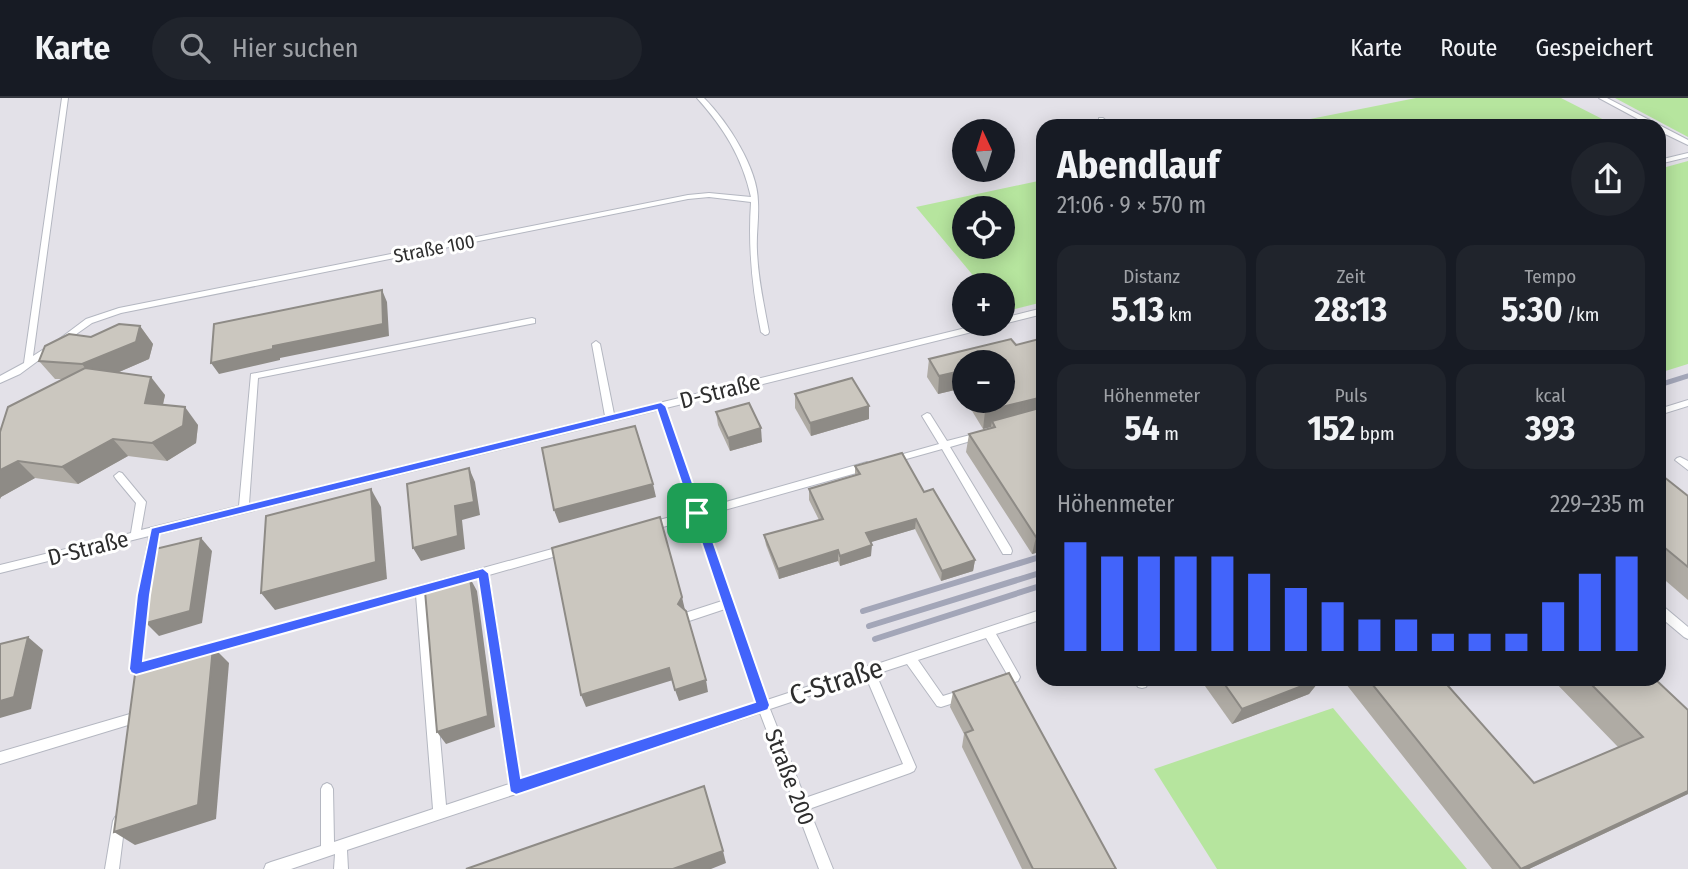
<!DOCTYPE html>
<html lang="de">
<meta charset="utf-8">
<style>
:root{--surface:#171b24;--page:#20242c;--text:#f1f3f6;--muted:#9ea1a6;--line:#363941;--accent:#4264fb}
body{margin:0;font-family:"Fira Sans Condensed",sans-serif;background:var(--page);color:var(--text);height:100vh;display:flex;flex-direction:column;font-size:26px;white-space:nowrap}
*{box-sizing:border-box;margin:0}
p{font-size:23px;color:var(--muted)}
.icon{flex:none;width:38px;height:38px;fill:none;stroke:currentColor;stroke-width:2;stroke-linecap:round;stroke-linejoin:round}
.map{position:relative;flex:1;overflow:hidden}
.drawer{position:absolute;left:1036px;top:21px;width:630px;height:567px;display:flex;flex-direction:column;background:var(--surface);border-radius:21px;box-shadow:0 4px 18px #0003}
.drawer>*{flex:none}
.needle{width:46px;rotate:356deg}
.fabs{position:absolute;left:952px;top:21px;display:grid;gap:14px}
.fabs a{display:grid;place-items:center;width:63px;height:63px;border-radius:50%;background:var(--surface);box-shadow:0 4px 18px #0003;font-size:35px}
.pin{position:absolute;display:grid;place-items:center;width:60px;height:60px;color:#fff;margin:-30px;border-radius:14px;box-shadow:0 4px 10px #0006}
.round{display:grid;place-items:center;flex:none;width:74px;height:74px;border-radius:37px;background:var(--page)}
.overview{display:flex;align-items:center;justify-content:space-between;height:119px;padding:0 21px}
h1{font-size:38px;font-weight:700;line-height:52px}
.stats{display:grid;grid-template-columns:repeat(3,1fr);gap:10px;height:119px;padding:7px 21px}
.stats div{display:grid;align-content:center;border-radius:18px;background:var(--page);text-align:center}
.stats b{font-size:35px;font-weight:700}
.stats small{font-size:19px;font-weight:400}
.stats p{font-size:19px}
.chart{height:196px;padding:14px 21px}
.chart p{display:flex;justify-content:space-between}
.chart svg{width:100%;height:126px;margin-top:7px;stroke:var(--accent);stroke-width:6}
header{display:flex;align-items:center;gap:42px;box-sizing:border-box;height:98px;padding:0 35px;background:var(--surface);border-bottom:2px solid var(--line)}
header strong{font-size:33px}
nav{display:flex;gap:38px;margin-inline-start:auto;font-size:24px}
.search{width:490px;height:63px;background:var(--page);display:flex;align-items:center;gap:18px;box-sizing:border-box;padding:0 24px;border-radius:38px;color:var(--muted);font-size:26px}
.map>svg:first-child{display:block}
</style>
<header>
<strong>Karte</strong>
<div class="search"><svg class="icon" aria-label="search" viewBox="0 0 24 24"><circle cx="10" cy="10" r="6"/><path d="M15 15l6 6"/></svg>Hier suchen</div>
<nav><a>Karte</a><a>Route</a><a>Gespeichert</a></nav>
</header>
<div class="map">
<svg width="1688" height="771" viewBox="0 0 1688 771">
<rect width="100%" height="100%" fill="#efe9e1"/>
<path fill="#e3e1e8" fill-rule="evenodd" d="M 0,0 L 1688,0 L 1688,771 L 0,771 ZM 1043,28 L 1659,28 L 1659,581 L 1043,581 ZM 964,33 L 1003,33 L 1003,72 L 964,72 ZM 964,110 L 1003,110 L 1003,149 L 964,149 ZM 964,187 L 1003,187 L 1003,226 L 964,226 ZM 964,264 L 1003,264 L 1003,303 L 964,303 Z"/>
<g fill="#b6e59e" fill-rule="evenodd">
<path d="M 1416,0 L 1561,0 L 1616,28 L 1275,28 Z"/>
<path d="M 1615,0 L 1688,0 L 1688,39 Z"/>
<path d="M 1688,63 L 1688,266 L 1659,275 L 1659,71 Z"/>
<path d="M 1043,82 L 1043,204 L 1003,214 L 1003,187 L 981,187 L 916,109 ZM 964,110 L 1003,110 L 1003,149 L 964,149 Z"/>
<path d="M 1333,610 L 1467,771 L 1217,771 L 1154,671 Z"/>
</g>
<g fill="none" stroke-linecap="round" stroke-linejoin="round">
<g stroke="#b4b7c1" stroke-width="2">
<g id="service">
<path d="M 62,0 L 68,0 L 33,258 L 47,249 L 53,249 L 54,251 L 20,276 L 0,285 L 0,278 L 24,265 Z"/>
<path d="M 697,0 L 704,0 C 727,23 758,70 758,104 C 759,121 756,137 757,153 C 758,181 764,207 769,234 L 768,236 L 765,237 L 761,234 C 752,190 748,149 751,104 L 709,99 L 688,101 L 121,215 L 92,225 L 65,244 L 62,245 L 58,242 L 86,221 L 119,210 L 688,97 L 709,95 L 751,99 C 742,59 724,30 697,0 Z"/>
<path d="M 1599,0 L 1607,0 L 1688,42 L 1688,47 L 1659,33 L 1659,28 L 1651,28 Z"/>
<path d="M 1099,20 L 1103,20 L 1112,28 L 1105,28 L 1099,22 Z"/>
<path d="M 1688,55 L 1688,59 L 1659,66 L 1659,62 Z"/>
<path d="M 1043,210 L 1043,216 L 1003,226 L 1003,220 Z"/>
<path d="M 532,220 L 535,221 L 535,225 L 258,280 L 249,406 L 605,318 L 592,246 L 596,243 L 600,246 L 614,316 L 982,226 L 996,226 L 992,229 L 666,310 L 701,411 L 867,364 L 872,368 L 867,372 L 703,418 L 767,602 L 864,570 L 869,567 L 871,568 L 1043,511 L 1043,521 L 996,536 L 1018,575 L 1020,579 L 1018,583 L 999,589 L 995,588 L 993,584 L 995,580 L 1007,576 L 986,540 L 918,562 L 943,598 L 962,592 L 966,593 L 968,597 L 966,601 L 941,609 L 937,608 L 907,566 L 876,576 L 916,669 L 914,673 L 910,675 L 809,711 L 833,771 L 819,771 L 760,615 L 347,752 L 348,771 L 334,771 L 335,756 L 291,771 L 264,771 L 266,766 L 271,764 L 321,748 L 321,691 L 323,687 L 327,685 L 331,687 L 333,691 L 334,744 L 433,711 L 416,497 L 204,557 L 200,555 L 198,552 L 200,549 L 204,547 L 563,448 L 567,449 L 568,452 L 567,455 L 489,477 L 521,683 L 757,605 L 725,511 L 689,523 L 685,521 L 684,518 L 685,515 L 722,503 L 694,420 L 649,433 L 645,432 L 644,429 L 645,426 L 692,413 L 658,312 L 160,436 L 148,497 L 142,565 L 150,565 L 152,569 L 150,573 C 144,575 138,577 132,575 L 130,571 L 138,497 L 149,438 L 0,475 L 0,467 L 131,435 L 136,405 L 116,381 L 114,378 L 119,374 L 122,375 L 146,404 L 141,432 L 239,408 L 251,276 ZM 479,480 L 509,686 L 446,707 L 427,494 ZM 866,579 L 903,666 L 805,700 L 770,611 Z"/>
<path d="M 1688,302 L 1688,308 L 1659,317 L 1659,311 Z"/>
<path d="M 927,315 L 930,316 L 947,343 L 978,335 L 981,336 L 983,338 L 981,340 L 950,349 L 1011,450 L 1012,453 L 1011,456 L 1003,456 L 942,351 L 892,365 L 889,364 L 887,362 L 889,360 L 939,346 L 922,318 Z"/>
<path d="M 1680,359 L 1688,363 L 1688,372 L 1675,362 L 1677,360 Z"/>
<path d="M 1659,506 L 1663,508 L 1688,529 L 1688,541 L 1684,539 L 1659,518 Z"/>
<path d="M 1133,581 L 1146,581 L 1148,585 L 1146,589 L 1142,590 L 1138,589 Z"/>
<path d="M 136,609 L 140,610 L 142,614 L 138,624 L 0,666 L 0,654 L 130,616 L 132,610 Z"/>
<path d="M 119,717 L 123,719 L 125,723 L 119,771 L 105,771 L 113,723 L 115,719 Z"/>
</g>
</g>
<use href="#service" fill="#fff" fill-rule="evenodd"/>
<path stroke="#a3a6b8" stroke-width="5" d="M 1659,287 L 1688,278"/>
<g stroke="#a3a6b8" stroke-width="6">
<path d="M 863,513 L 1043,458"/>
<path d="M 869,528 L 1043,474"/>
<path d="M 875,541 L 1043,487"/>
</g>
</g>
<g fill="#afaba4">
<path d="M 140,228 L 153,246 L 149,261 L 119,274 L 165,297 L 163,307 L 198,327 L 196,345 L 167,363 L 128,358 L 78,386 L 35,380 L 1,399 L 0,401 L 0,334 L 62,281 L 55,281 L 39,263 L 91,239 Z"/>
<path d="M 1011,241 L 1043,453 L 1032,456 L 966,354 L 969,336 L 991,330 L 991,329 L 983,331 L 966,303 L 1003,303 L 964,264 L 964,300 L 959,291 L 938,296 L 927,279 L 929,261 Z"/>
<path d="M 795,296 L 869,308 L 869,321 L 811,338 L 795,310 Z"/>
<path d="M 716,314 L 762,344 L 730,353 L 718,327 Z"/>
<path d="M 855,368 L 924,394 L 975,462 L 973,473 L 941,483 L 915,431 L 870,444 L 871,458 L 840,468 L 838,463 L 779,481 L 766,447 L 764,437 L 819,422 L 809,402 L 809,391 L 855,378 Z"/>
<path d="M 1659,375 L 1688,398 L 1688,502 L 1659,477 Z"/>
<path d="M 1200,581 L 1321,581 L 1309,596 L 1232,626 Z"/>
<path d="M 1350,581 L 1442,581 L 1534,685 L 1618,649 L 1552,581 L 1655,581 L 1688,612 L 1688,696 L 1529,771 L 1492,771 L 1346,586 Z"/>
<path d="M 953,594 L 1116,771 L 1022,771 L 962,649 L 964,636 L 950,609 Z"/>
</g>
<g fill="#8e8b86">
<path d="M 382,192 L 387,204 L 389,238 L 280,260 L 280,262 L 219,276 L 211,265 L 273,248 Z"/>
<path d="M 140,228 L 153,246 L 149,261 L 96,284 L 82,266 Z"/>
<path d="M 961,273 L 959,291 L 938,296 L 939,278 Z"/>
<path d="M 151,279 L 165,297 L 159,323 L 145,305 Z"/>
<path d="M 1043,299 L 1043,315 L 992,323 L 991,329 L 983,331 L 985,313 Z"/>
<path d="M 869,308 L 869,321 L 811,338 L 810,325 Z"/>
<path d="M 185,309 L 198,327 L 196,345 L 167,363 L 152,345 Z"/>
<path d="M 761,330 L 762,344 L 730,353 L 728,340 Z"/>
<path d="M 113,341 L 128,358 L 78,386 L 62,369 Z"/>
<path d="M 18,363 L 35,380 L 1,399 L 0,401 L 0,372 Z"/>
<path d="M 469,370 L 475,384 L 480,417 L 462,422 L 465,451 L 421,463 L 413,450 Z"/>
<path d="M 653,386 L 656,399 L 559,425 L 554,412 Z"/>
<path d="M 371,391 L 381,409 L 387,481 L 275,512 L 261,495 Z"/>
<path d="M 916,421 L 915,431 L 865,446 L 866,435 Z"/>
<path d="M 1043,437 L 1043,453 L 1032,456 L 1036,439 Z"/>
<path d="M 201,440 L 212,453 L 202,525 L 159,538 L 146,525 Z"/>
<path d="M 872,447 L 871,458 L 840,468 L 840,458 Z"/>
<path d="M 838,452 L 838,463 L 779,481 L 778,471 Z"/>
<path d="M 975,462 L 973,473 L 941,483 L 942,473 Z"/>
<path d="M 470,480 L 477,493 L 495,629 L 446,646 L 437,634 Z"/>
<path d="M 682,499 L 685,512 L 678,506 Z"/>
<path d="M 28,539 L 43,552 L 31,611 L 0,620 L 0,603 Z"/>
<path d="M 213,549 L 229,565 L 216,721 L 135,747 L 114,734 Z"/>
<path d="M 669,570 L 673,582 L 586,609 L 581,597 Z"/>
<path d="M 1321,581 L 1309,596 L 1232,626 L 1242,611 Z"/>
<path d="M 706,582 L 708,594 L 679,603 L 675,592 Z"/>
<path d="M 1688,693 L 1688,696 L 1529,771 L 1522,771 Z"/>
<path d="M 723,753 L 726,765 L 711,771 L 673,771 Z"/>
</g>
<g fill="#cbc7bf" stroke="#8e8b86" stroke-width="2">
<path d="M 382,192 L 383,226 L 273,248 L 273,251 L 211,265 L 214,226 Z"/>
<path d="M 119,226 L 140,228 L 136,244 L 82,266 L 39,263 L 45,248 L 69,236 L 91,239 Z"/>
<path d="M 1043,240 L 1043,299 L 985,313 L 979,303 L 1003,303 L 1003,264 L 964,264 L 964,278 L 961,273 L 939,278 L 929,261 L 1011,241 L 1016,247 Z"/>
<path d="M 85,270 L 151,279 L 145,305 L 185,309 L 183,328 L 152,345 L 113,341 L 62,369 L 18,363 L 0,372 L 0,334 L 8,309 Z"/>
<path d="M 852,280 L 869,308 L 810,325 L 795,296 Z"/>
<path d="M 749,305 L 761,330 L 728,340 L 716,314 Z"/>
<path d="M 1043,309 L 1043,437 L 1036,439 L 969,336 L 995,329 L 992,323 Z"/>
<path d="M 635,328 L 653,386 L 554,412 L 542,350 Z"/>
<path d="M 902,355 L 924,394 L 933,391 L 975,462 L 942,473 L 916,421 L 866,435 L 872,447 L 840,458 L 838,452 L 778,471 L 764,437 L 823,421 L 809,391 L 860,376 L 855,368 Z"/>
<path d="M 469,370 L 474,404 L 455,408 L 458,438 L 413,450 L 407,386 Z"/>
<path d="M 1659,375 L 1688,398 L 1688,469 L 1659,445 Z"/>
<path d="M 371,391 L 376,464 L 261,495 L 266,418 Z"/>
<path d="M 660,419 L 682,499 L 678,506 L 686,513 L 706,582 L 675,592 L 669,570 L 581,597 L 552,450 Z"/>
<path d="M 201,440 L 190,513 L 146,525 L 151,452 Z"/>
<path d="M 470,480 L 488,618 L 437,634 L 425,493 Z"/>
<path d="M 28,539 L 14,599 L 0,603 L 0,546 Z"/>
<path d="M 213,549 L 198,707 L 114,734 L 136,569 Z"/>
<path d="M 1009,575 L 1116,771 L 1033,771 L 965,635 L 973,632 L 953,594 Z"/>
<path d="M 1221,581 L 1320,581 L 1242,611 Z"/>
<path d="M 1368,581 L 1442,581 L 1534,685 L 1643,639 L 1586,581 L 1655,581 L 1688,612 L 1688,693 L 1521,771 Z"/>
<path d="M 704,688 L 723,753 L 673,771 L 466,771 Z"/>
</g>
<path fill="#4264fb" stroke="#fff" stroke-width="2" fill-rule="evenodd" d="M 661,304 L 666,308 L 770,607 L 768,612 L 516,697 L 510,694 L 478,481 L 136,577 L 131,575 L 129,571 L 137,497 L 151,430 ZM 657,312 L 755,604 L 521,680 L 489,475 L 483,470 L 143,563 L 150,497 L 160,436 Z"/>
<g text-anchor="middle" stroke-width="6" stroke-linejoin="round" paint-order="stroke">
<g font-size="19" fill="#2e2e2e" stroke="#fff">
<text transform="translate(434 150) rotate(-11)" y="7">Straße 100</text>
</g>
<g font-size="23" fill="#2e2e2e" stroke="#fff">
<text transform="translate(720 293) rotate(-14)" y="8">D-Straße</text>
<text transform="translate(88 450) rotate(-14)" y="8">D-Straße</text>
<text transform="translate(790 679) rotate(69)" y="8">Straße 200</text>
</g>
<g font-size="28" fill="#2e2e2e" stroke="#fff">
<text transform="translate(836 583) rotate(-18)" y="10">C-Straße</text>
</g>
</g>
</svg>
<div class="fabs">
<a><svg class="needle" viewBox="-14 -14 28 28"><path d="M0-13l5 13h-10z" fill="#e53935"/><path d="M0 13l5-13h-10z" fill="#9ea1a6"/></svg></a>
<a><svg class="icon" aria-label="locate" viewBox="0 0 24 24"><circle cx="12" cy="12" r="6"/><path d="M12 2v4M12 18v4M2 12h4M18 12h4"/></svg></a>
<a>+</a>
<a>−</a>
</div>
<div class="pin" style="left:697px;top:415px;background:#1e9e55"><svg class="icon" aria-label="arrive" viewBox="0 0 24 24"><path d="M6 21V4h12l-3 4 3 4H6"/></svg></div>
<section class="drawer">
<div class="overview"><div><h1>Abendlauf</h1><p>21:06 · 9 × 570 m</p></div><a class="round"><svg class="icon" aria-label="share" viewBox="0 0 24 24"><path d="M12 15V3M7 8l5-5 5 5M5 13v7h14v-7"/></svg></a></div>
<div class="stats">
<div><p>Distanz</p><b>5.13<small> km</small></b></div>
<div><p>Zeit</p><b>28:13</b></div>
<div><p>Tempo</p><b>5:30<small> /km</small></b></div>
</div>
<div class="stats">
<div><p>Höhenmeter</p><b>54<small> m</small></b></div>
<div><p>Puls</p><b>152<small> bpm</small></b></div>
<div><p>kcal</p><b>393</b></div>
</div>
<div class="chart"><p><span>Höhenmeter</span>229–235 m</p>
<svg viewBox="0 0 160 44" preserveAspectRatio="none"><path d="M5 44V6M15 44V11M25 44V11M35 44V11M45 44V11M55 44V17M65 44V22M75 44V27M85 44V33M95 44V33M105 44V38M115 44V38M125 44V38M135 44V27M145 44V17M155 44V11"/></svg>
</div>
</section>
</div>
